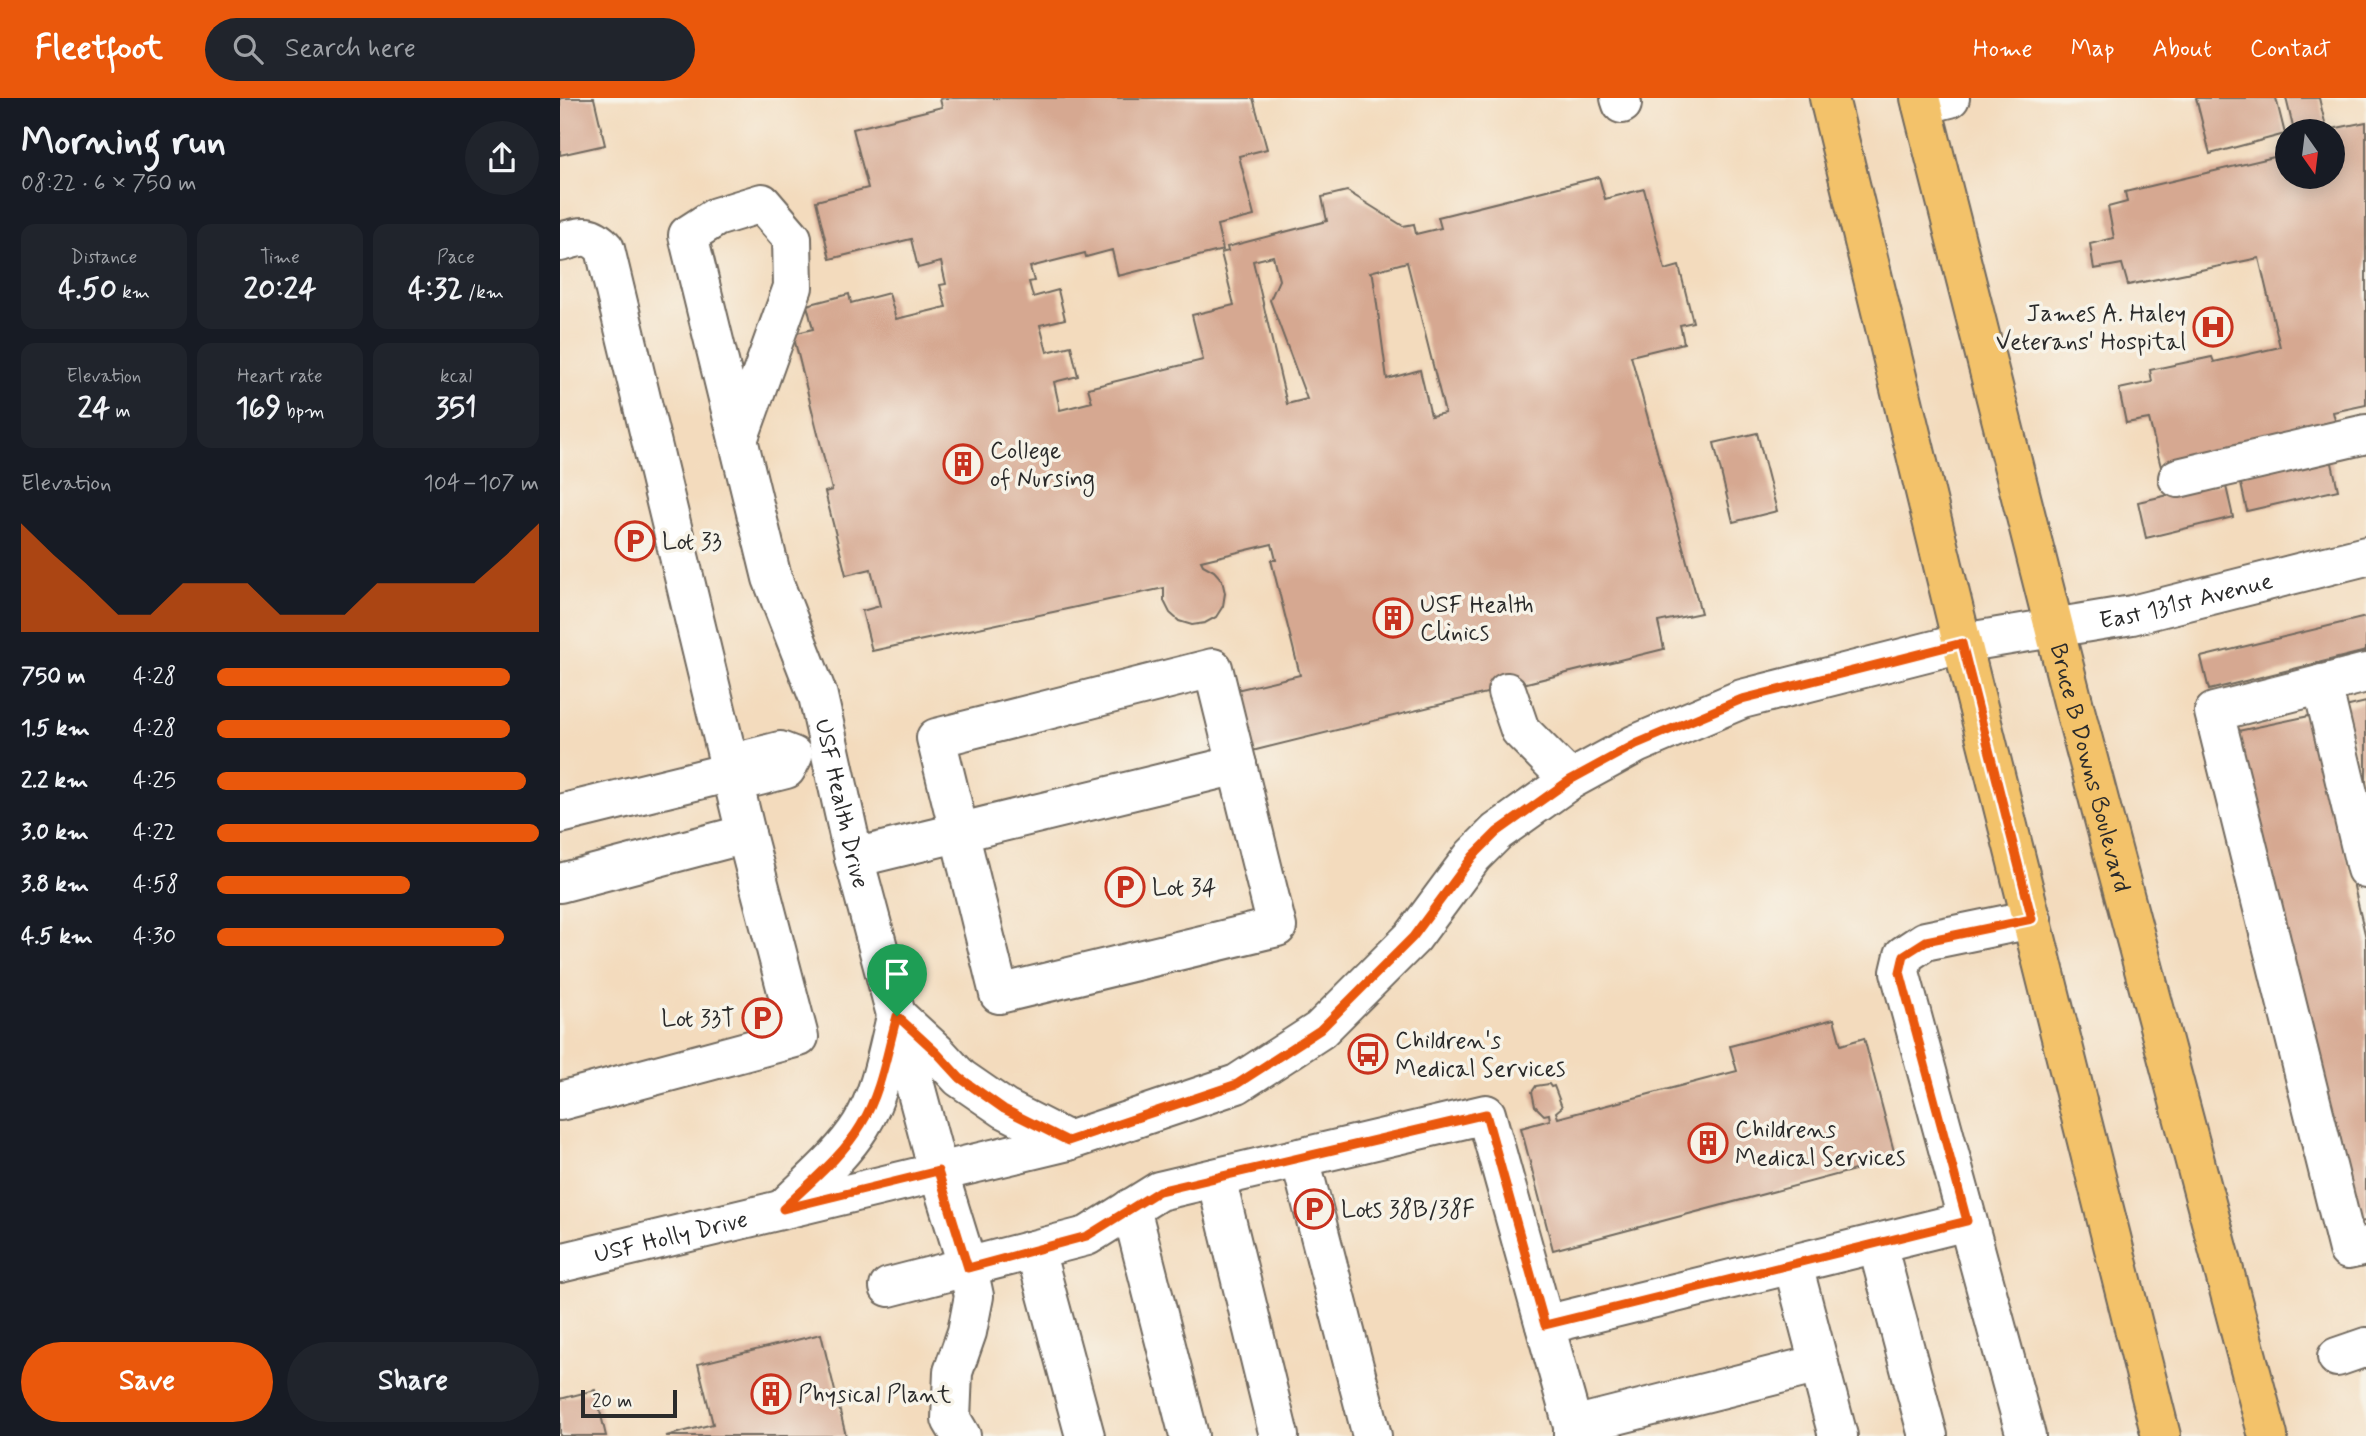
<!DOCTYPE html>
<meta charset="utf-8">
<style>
:root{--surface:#171b24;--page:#20242c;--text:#f1f3f6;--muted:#9ea1a6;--accent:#ea580c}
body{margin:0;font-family:Mynerve,sans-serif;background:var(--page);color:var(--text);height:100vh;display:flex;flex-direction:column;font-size:26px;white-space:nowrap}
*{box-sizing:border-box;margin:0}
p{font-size:23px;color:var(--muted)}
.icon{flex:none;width:38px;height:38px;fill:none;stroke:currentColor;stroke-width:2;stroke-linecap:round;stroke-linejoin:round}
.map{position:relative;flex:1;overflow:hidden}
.sheet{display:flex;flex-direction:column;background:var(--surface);width:560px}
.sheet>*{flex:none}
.needle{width:46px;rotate:166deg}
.fabs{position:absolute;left:1715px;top:21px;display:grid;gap:14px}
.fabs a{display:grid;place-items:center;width:70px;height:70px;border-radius:50%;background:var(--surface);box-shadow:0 4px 18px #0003;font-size:35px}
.scale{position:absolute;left:21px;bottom:18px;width:96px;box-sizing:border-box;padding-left:7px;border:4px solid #2b2b2b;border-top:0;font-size:19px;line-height:24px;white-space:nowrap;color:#2b2b2b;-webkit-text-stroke:5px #f7f3e8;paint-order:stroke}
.pin{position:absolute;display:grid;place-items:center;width:60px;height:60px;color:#fff;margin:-72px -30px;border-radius:50% 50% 50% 0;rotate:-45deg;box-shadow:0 0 7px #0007}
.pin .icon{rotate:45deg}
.round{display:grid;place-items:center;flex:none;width:74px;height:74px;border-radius:37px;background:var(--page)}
.overview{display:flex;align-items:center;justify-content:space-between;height:119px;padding:0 21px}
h1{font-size:38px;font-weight:700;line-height:52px}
.metrics{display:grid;grid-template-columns:repeat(3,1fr);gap:10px;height:119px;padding:7px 21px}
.metrics div{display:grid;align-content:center;border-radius:14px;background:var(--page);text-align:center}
.metrics b{font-size:30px;font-weight:700}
.metrics small{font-size:19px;font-weight:400}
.metrics p{font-size:19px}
.chart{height:196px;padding:14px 21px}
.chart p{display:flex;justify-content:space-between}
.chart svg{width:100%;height:126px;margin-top:7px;fill:var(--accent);opacity:.7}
.action{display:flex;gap:14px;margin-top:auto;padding:14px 21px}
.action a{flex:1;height:80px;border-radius:42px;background:var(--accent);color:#fff;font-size:28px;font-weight:700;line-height:80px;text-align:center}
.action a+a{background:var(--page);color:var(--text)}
ul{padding:0 21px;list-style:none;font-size:23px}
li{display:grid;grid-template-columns:112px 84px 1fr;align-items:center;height:52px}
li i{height:18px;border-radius:9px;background:var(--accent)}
header{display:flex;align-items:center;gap:42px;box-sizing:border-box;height:98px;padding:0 35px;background:var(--accent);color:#fff}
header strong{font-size:33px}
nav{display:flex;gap:38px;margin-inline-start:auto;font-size:24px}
.search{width:490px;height:63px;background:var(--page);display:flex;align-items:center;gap:18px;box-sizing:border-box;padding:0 24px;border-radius:38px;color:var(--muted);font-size:26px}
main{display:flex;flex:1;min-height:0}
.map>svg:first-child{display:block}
</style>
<header>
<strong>Fleetfoot</strong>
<div class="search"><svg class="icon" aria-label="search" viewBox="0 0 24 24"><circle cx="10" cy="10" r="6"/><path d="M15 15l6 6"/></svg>Search here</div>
<nav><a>Home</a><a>Map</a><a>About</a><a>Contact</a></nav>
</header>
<main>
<section class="sheet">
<div class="overview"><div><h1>Morning run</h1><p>08:22 · 6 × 750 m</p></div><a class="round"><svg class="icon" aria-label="share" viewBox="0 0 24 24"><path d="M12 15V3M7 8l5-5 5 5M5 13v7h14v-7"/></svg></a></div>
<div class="metrics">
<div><p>Distance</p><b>4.50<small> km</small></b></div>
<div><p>Time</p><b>20:24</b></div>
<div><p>Pace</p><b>4:32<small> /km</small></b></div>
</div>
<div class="metrics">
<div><p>Elevation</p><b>24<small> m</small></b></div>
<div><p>Heart rate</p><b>169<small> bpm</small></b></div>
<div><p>kcal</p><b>351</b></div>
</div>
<div class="chart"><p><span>Elevation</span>104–107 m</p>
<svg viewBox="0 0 160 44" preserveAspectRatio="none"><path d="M0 44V6L10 17L20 27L30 38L40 38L50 27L60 27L70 27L80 38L90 38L100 38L110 27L120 27L130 27L140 27L150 17L160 6V44z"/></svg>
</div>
<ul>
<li><b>750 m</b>4:28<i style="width:91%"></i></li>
<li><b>1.5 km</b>4:28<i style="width:91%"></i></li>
<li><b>2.2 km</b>4:25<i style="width:96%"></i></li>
<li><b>3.0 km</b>4:22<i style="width:100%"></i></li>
<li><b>3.8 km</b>4:58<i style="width:60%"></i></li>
<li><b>4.5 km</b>4:30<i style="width:89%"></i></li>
</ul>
<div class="action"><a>Save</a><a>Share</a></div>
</section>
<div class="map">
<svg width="1806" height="1338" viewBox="0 0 1806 1338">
<rect width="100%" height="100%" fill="#f7f3e8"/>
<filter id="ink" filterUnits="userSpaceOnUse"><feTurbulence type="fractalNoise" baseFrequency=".0143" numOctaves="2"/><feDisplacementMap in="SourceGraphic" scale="14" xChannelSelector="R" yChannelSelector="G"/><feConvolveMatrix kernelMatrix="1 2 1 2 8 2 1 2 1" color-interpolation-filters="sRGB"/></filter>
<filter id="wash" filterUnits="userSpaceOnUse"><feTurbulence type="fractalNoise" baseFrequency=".00686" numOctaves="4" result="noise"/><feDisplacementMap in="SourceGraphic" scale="28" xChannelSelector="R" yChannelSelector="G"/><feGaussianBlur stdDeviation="1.57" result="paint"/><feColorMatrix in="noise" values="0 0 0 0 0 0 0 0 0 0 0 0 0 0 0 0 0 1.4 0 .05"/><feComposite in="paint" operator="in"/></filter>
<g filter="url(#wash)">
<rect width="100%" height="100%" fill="#f3dbbd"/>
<g id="blocks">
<g fill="#d6a891" fill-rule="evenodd">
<path d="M 0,0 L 34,0 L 45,47 L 0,57 Z"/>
<path d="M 385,0 L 693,0 L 707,51 L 679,58 L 694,118 L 657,127 L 663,152 L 558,178 L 552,152 L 526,159 L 525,155 L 470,169 L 474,183 L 469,184 L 473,199 L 498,192 L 505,221 L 480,227 L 487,254 L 511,248 L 518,278 L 494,284 L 500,312 L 532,304 L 528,290 L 643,262 L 632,217 L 674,207 L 661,155 L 668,153 L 667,149 L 767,123 L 762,99 L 787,93 L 843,128 L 854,126 L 856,136 L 881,130 L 878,119 L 1039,79 L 1045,101 L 1084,91 L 1105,172 L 1119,168 L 1133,224 L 1120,227 L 1124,245 L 1071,258 L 1141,515 L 1098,524 L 1104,551 L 688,654 L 672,593 L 740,577 L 711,462 L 716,462 L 712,446 L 641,463 L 643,467 L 654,473 L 662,482 L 665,495 L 663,508 L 656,519 L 645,525 L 632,527 L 619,523 L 610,515 L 604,503 L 604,490 L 312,553 L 302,513 L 320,508 L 311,471 L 286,477 L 265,394 L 272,392 L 233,236 L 253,231 L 247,207 L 289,196 L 291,205 L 329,195 L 336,221 L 386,209 L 380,187 L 386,186 L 381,164 L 358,170 L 351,141 L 270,161 L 256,103 L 308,90 L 293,31 L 382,9 L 380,1 ZM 713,158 L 719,182 L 710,202 L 747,301 L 727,306 L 693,163 ZM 847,164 L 885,315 L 871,318 L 860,272 L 827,281 L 813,177 L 810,174 Z"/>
<path d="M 1636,0 L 1716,0 L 1725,36 L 1650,56 Z"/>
<path d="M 1726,0 L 1759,0 L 1767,33 L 1734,33 Z"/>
<path d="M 1806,24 L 1806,307 L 1773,314 L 1777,331 L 1601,369 L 1589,321 L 1566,325 L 1559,291 L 1592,284 L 1590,272 L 1652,259 L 1654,264 L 1720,249 L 1699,160 L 1568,187 L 1562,166 L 1534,171 L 1530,146 L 1554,140 L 1548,109 L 1567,104 L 1565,94 L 1727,56 L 1727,79 L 1773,79 L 1773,33 L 1767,32 Z"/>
<path d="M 1197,335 L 1217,413 L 1173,424 L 1154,345 Z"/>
<path d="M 1770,356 L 1778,392 L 1687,413 L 1679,377 Z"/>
<path d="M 1665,384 L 1673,419 L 1586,440 L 1578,404 Z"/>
<path d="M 1806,519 L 1806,553 L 1649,592 L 1641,559 Z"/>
<path d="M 1806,604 L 1806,691 L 1785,609 Z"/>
<path d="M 1754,617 L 1806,840 L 1806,1123 L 1793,1125 L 1678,633 Z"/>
<path d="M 1274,921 L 1281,947 L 1304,940 L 1336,1061 L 993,1152 L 961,1030 L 990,1022 L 989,1016 L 984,1017 L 975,1008 L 972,994 L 976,988 L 989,986 L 991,989 L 994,988 L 1002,1009 L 996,1014 L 998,1020 L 1177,973 L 1170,948 Z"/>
<path d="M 261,1236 L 286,1338 L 106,1338 L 153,1326 L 138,1266 Z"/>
<path d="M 35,1292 L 46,1338 L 0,1338 L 0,1301 Z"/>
</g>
</g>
</g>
<g filter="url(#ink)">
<use href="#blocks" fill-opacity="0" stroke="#71695e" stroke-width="2"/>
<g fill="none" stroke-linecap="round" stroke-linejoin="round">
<g stroke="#71695e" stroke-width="42">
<g id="minor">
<path d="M 1060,0 L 1062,6"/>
<path d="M 1362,7 L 1390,0"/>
<path d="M 0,144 C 20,139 30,133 45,151 L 186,736 L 0,785"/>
<path id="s1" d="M 178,342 L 233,189 L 232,140 L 202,105 L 156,119 L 128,137 L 212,480 L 258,598 L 294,760 L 378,1073 L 408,1170 L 414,1198 L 407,1234 L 393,1274 L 391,1321 L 401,1338"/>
<path d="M 1618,380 L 1806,336"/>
<path d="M 653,570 L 717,829 L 439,896 L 376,640 Z"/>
<path d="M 1806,575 L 1654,614 L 1788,1152 L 1806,1148"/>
<path d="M 1762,586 L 1806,771"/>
<path d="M 947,594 L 960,632 L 1010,682"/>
<path d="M 220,653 L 233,658 L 226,671 L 195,679 L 187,670 L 189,661 Z"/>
<path d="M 0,716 L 187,670"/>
<path d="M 294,760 L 677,667"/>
<path d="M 337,918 L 376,954 L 400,980 L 445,1011 L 508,1043"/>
<path d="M 0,1003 L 239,939 L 186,736"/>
<path d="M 740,1060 L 812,1338"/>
<path d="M 656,1080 L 719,1338"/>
<path d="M 571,1110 L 629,1338"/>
<path d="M 223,1111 C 249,1085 281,1059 301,1027 C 321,995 327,955 336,919"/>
<path d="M 1317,1146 L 1368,1338"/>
<path d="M 475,1152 L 525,1338"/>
<path id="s2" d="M 0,1165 L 508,1043 L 677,986 L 760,932 L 853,839 L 913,758 L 937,734 L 1010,682 L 1076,646 L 1182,601 L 1402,545 L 1572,517 L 1806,458"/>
<path d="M 1233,1167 L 1278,1338"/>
<path d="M 329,1189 L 527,1138 L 599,1093 L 926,1016 L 1013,1328 L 1013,1338"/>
<path d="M 985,1227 L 1407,1123"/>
<path d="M 1777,1259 L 1806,1249"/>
<path d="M 1013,1328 L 1259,1266"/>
<path d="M 1466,1338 L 1340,874 L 1344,857 L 1365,843 L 1472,821"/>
</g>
</g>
<g stroke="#71695e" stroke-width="42">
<g id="major">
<path d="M 1269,0 L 1402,545 L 1601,1338"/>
<path id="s3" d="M 1360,0 L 1515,612 L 1708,1338"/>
</g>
</g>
<use href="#minor" stroke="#fff" stroke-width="38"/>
<use href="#major" stroke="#f3c26a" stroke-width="38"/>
</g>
</g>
<g fill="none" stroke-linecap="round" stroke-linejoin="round" filter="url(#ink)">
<g stroke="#fff" stroke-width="14">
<path id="route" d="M 1402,545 L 1472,821 L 1366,843 L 1344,857 L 1340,874 L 1407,1123 L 985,1227 L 926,1016 L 599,1093 L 527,1138 L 408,1170 L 378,1073 L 223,1111 C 249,1085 282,1059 301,1027 C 321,995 327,954 337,918 L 376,954 L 400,980 L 444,1011 L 508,1043 L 677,986 L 760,932 L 853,839 L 913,758 L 937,734 L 1010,682 L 1076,646 L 1182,601 Z"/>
</g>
<use href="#route" stroke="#ea580c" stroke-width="9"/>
</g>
<defs>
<g id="hospital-ring" transform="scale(2.0125)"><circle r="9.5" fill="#f7f3e8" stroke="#c8321e" stroke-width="1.5"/><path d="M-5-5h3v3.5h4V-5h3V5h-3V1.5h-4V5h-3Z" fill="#c8321e"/></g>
<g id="building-ring" transform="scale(2.0125)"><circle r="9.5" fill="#f7f3e8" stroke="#c8321e" stroke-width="1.5"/><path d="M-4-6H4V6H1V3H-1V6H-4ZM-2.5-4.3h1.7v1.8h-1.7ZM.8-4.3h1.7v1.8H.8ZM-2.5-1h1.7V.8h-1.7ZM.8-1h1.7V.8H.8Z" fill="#c8321e"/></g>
<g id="parking-ring" transform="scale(2.0125)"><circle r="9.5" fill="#f7f3e8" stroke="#c8321e" stroke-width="1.5"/><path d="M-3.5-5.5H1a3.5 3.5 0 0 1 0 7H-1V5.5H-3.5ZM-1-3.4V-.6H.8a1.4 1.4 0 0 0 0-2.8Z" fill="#c8321e"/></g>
<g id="bus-ring" transform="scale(2.0125)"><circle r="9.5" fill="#f7f3e8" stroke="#c8321e" stroke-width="1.5"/><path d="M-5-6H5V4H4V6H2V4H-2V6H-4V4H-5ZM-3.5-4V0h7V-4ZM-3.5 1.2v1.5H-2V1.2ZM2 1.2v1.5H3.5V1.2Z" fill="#c8321e"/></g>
</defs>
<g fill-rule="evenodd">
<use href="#hospital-ring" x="1653" y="229"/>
<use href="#building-ring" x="403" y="366"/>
<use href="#parking-ring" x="75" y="443"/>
<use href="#building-ring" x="833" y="520"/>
<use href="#parking-ring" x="565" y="789"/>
<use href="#parking-ring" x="202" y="920"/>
<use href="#bus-ring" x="808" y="956"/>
<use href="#building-ring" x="1148" y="1045"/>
<use href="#parking-ring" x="754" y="1111"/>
<use href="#building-ring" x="211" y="1296"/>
</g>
<g text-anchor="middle" stroke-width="7" stroke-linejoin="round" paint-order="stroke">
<g font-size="24" fill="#2b2b2b" stroke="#f7f3e8" text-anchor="start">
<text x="1626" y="223" text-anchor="end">James A. Haley<tspan x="1626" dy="28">Veterans' Hospital</tspan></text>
<text x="430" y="360">College<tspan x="430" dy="28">of Nursing</tspan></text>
<text x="102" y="451">Lot 33</text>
<text x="860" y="514">USF Health<tspan x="860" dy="28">Clinics</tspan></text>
<text x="592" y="797">Lot 34</text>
<text x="175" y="928" text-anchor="end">Lot 33T</text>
<text x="835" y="950">Children's<tspan x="835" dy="28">Medical Services</tspan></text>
<text x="1175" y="1039">Childrens<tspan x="1175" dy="28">Medical Services</tspan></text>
<text x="781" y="1119">Lots 38B/38F</text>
<text x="238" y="1304">Physical Plant</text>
</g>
<g font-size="24" fill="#2b2b2b" stroke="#f7f3e8">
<text dy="8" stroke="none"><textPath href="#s2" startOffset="1801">East 131st Avenue</textPath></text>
<text dy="8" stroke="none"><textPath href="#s3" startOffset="691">Bruce B Downs Boulevard</textPath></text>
<text dy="8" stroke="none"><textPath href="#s1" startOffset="929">USF Health Drive</textPath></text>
<text dy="8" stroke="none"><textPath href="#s2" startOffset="114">USF Holly Drive</textPath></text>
</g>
</g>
</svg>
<div class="fabs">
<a><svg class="needle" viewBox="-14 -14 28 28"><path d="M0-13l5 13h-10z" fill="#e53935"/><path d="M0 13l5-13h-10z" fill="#9ea1a6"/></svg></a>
</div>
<div class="scale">20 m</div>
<div class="pin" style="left:337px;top:918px;background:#1e9e55"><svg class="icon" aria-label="arrive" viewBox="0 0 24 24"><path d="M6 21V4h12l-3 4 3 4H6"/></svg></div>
</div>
</main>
